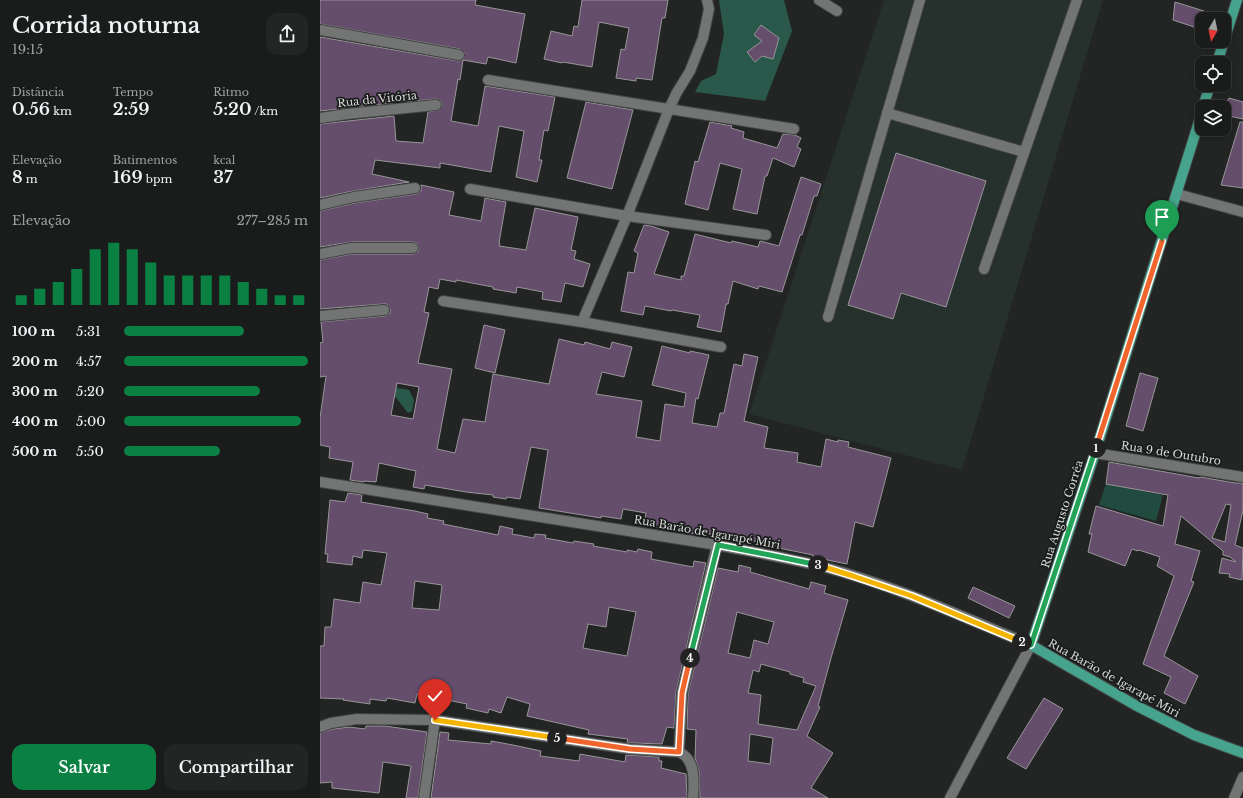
<!DOCTYPE html>
<html lang="pt">
<meta charset="utf-8">
<style>
:root{--surface:#1a1c1b;--page:#232524;--text:#f1f3f6;--muted:#9fa1a3;--line:#383a3a;--accent:#0b8043}
body{margin:0;font-family:"Libre Baskerville",serif;background:var(--page);color:var(--text);height:100vh;display:flex;flex-direction:column;font-size:15px;white-space:nowrap}
*{box-sizing:border-box;margin:0}
p{font-size:13px;color:var(--muted)}
.icon{flex:none;width:22px;height:22px;fill:none;stroke:currentColor;stroke-width:2;stroke-linecap:round;stroke-linejoin:round}
.map{position:relative;flex:1;overflow:hidden}
.drawer{display:flex;flex-direction:column;background:var(--surface);width:320px}
.drawer>*{flex:none}
.needle{width:26px;rotate:189deg}
.buttons{position:absolute;left:875px;top:12px;display:grid;gap:8px}
.buttons a{display:grid;place-items:center;width:36px;height:36px;border-radius:8px;background:var(--surface);box-shadow:0 2px 6px #0003,0 0 0 1px var(--line);font-size:20px}
.pin{position:absolute;display:grid;place-items:center;width:34px;height:34px;color:#fff;margin:-41px -17px;border-radius:50% 50% 50% 0;rotate:-45deg;box-shadow:0 0 4px #0007}
.pin .icon{rotate:45deg}
.km{position:absolute;width:20px;height:20px;margin:-10px;border-radius:50%;background:#222;color:#fff;font-size:11px;line-height:20px;text-align:center}
.round{display:grid;place-items:center;flex:none;width:42px;height:42px;border-radius:12px;background:var(--page)}
.head{display:flex;align-items:center;justify-content:space-between;height:68px;padding:0 12px}
h1{font-size:22px;font-weight:600;line-height:30px}
.stats{display:grid;grid-template-columns:repeat(3,1fr);gap:6px;height:68px;padding:4px 12px}
.stats div{display:grid;align-content:center}
.stats b{font-size:17px;font-weight:600}
.stats small{font-size:11px;font-weight:400}
.stats p{font-size:11px}
.chart{height:112px;padding:8px 12px}
.chart p{display:flex;justify-content:space-between}
.chart svg{width:100%;height:72px;margin-top:4px;stroke:var(--accent);stroke-width:6}
.cta{display:flex;gap:8px;margin-top:auto;padding:8px 12px}
.cta a{flex:1;height:46px;border-radius:12px;background:var(--accent);color:#fff;font-size:16px;font-weight:600;line-height:46px;text-align:center}
.cta a+a{background:var(--page);color:var(--text)}
ul{padding:0 12px;list-style:none;font-size:13px}
li{display:grid;grid-template-columns:64px 48px 1fr;align-items:center;height:30px}
li i{height:10px;border-radius:5px;background:var(--accent)}
main{display:flex;flex:1;min-height:0}
.map>svg:first-child{display:block}
</style>
<main>
<section class="drawer">
<div class="head"><div><h1>Corrida noturna</h1><p>19:15</p></div><a class="round"><svg class="icon" aria-label="share" viewBox="0 0 24 24"><path d="M12 15V3M7 8l5-5 5 5M5 13v7h14v-7"/></svg></a></div>
<div class="stats">
<div><p>Distância</p><b>0.56<small> km</small></b></div>
<div><p>Tempo</p><b>2:59</b></div>
<div><p>Ritmo</p><b>5:20<small> /km</small></b></div>
</div>
<div class="stats">
<div><p>Elevação</p><b>8<small> m</small></b></div>
<div><p>Batimentos</p><b>169<small> bpm</small></b></div>
<div><p>kcal</p><b>37</b></div>
</div>
<div class="chart"><p><span>Elevação</span>277–285 m</p>
<svg viewBox="0 0 160 44" preserveAspectRatio="none"><path d="M5 44V38M15 44V34M25 44V30M35 44V22M45 44V10M55 44V6M65 44V10M75 44V18M85 44V26M95 44V26M105 44V26M115 44V26M125 44V30M135 44V34M145 44V38M155 44V38"/></svg>
</div>
<ul>
<li><b>100 m</b>5:31<i style="width:65%"></i></li>
<li><b>200 m</b>4:57<i style="width:100%"></i></li>
<li><b>300 m</b>5:20<i style="width:74%"></i></li>
<li><b>400 m</b>5:00<i style="width:96%"></i></li>
<li><b>500 m</b>5:50<i style="width:52%"></i></li>
</ul>
<div class="cta"><a>Salvar</a><a>Compartilhar</a></div>
</section>
<div class="map">
<svg width="923" height="798" viewBox="0 0 923 798">
<rect width="100%" height="100%" fill="#222524"/>
<path fill="#26302c" d="M 564,0 L 783,0 L 642,470 L 429,414 Z"/>
<path fill="#214b3f" d="M 786,484 L 843,495 L 836,521 L 779,505 Z"/>
<g fill="#2a594c">
<path d="M 399,0 L 464,0 L 472,31 L 445,101 L 375,92 L 381,81 L 396,74 L 404,34 Z"/>
<path d="M 54,384 L 89,390 L 94,400 L 92,411 L 88,413 L 74,395 Z"/>
</g>
<g fill="#654d6c" stroke="#989699" fill-rule="evenodd">
<path d="M 0,0 L 156,0 L 155,5 L 205,14 L 196,63 L 168,57 L 166,64 L 143,60 L 145,53 L 140,49 L 0,24 Z"/>
<path d="M 262,0 L 348,0 L 345,18 L 342,18 L 332,80 L 316,78 L 316,81 L 296,78 L 301,49 L 305,50 L 309,28 L 279,22 L 272,67 L 243,62 L 242,63 L 224,59 L 231,31 L 252,36 L 254,26 L 258,27 Z"/>
<path d="M 855,2 L 884,11 L 880,29 L 853,20 Z"/>
<path d="M 441,25 L 459,38 L 453,59 L 442,56 L 435,62 L 427,52 L 442,41 L 434,35 Z"/>
<path d="M 0,37 L 138,61 L 143,60 L 140,80 L 138,79 L 131,121 L 158,126 L 165,86 L 235,97 L 228,131 L 224,130 L 219,160 L 222,160 L 217,182 L 196,177 L 204,131 L 179,126 L 171,172 L 120,163 L 120,168 L 55,160 L 52,174 L 89,182 L 33,191 L 0,198 L 0,124 L 74,116 L 76,141 L 103,143 L 108,112 L 119,110 L 122,105 L 121,101 L 116,99 L 84,102 L 73,101 L 73,103 L 0,111 Z"/>
<path d="M 909,98 L 923,102 L 923,119 L 904,115 L 904,107 Z"/>
<path d="M 266,102 L 313,110 L 292,189 L 247,178 Z"/>
<path d="M 390,122 L 412,126 L 411,128 L 424,132 L 423,138 L 457,148 L 463,134 L 475,135 L 481,138 L 477,147 L 481,149 L 474,167 L 453,158 L 447,176 L 445,176 L 437,214 L 413,209 L 422,169 L 400,163 L 388,210 L 365,204 L 375,161 L 378,162 Z"/>
<path d="M 920,122 L 923,122 L 923,188 L 901,185 Z"/>
<path d="M 576,153 L 666,181 L 626,307 L 581,293 L 573,319 L 528,305 Z"/>
<path d="M 481,177 L 501,184 L 497,196 L 494,196 L 482,235 L 480,235 L 462,292 L 439,286 L 438,289 L 413,281 L 408,304 L 406,304 L 401,332 L 377,327 L 380,315 L 352,310 L 351,311 L 325,306 L 323,315 L 301,311 L 308,272 L 314,273 L 318,253 L 314,251 L 324,225 L 331,226 L 349,232 L 334,274 L 361,280 L 361,276 L 364,276 L 375,234 L 411,243 L 412,241 L 438,247 L 440,241 L 459,246 Z"/>
<path d="M 101,185 L 134,192 L 129,215 L 161,221 L 165,198 L 186,202 L 179,243 L 180,243 L 179,246 L 206,250 L 215,208 L 258,217 L 251,250 L 256,251 L 254,259 L 270,264 L 263,287 L 245,283 L 241,302 L 222,299 L 223,292 L 197,287 L 196,293 L 173,289 L 173,287 L 136,280 L 136,282 L 120,279 L 118,289 L 109,287 L 104,312 L 109,313 L 98,363 L 132,369 L 117,449 L 135,453 L 143,419 L 165,422 L 173,374 L 229,384 L 239,339 L 264,345 L 265,342 L 290,349 L 292,342 L 312,347 L 304,377 L 282,372 L 276,394 L 322,401 L 316,437 L 340,441 L 345,404 L 364,407 L 366,393 L 332,385 L 342,346 L 370,353 L 370,351 L 389,355 L 378,399 L 376,398 L 372,423 L 397,427 L 400,413 L 404,413 L 414,364 L 422,366 L 424,354 L 438,357 L 424,421 L 448,427 L 444,448 L 478,453 L 477,462 L 501,467 L 506,439 L 518,442 L 518,440 L 529,442 L 528,447 L 571,458 L 553,527 L 535,522 L 527,564 L 493,557 L 493,555 L 444,545 L 445,543 L 377,532 L 377,534 L 336,527 L 336,526 L 324,524 L 326,513 L 303,509 L 301,519 L 281,516 L 281,518 L 219,508 L 228,450 L 211,447 L 200,499 L 187,497 L 186,499 L 173,497 L 173,495 L 146,492 L 105,485 L 104,489 L 93,487 L 96,471 L 59,463 L 56,482 L 44,481 L 44,482 L 30,480 L 33,462 L 9,458 L 10,447 L 0,445 L 0,418 L 6,376 L 0,377 L 0,343 L 3,342 L 1,322 L 65,316 L 70,313 L 70,309 L 67,304 L 63,304 L 0,309 L 0,260 L 32,254 L 93,254 L 98,252 L 99,248 L 97,243 L 93,242 L 31,242 L 0,247 L 0,211 L 35,203 L 96,194 L 101,191 ZM 77,383 L 99,387 L 93,419 L 71,415 Z"/>
<path d="M 164,325 L 185,330 L 175,373 L 155,368 Z"/>
<path d="M 820,373 L 838,378 L 823,431 L 806,426 Z"/>
<path d="M 789,462 L 879,478 L 880,477 L 915,483 L 923,483 L 923,510 L 915,545 L 923,548 L 922,580 L 909,577 L 910,574 L 899,573 L 902,558 L 916,562 L 910,557 L 903,555 L 903,551 L 861,516 L 855,544 L 880,551 L 871,581 L 874,582 L 844,656 L 878,676 L 865,704 L 844,693 L 851,677 L 823,664 L 854,576 L 837,566 L 840,557 L 819,550 L 818,551 L 812,549 L 805,566 L 768,552 L 772,534 L 769,534 L 776,506 L 843,526 L 848,495 L 786,484 ZM 906,504 L 911,505 L 905,542 L 892,538 Z"/>
<path d="M 28,493 L 42,495 L 41,502 L 95,511 L 108,514 L 107,518 L 124,521 L 123,524 L 178,535 L 180,526 L 193,529 L 192,534 L 214,538 L 215,534 L 226,535 L 225,538 L 253,543 L 254,541 L 274,544 L 273,546 L 307,552 L 307,550 L 317,552 L 318,549 L 332,552 L 331,559 L 373,567 L 374,561 L 386,563 L 356,692 L 354,728 L 347,727 L 342,744 L 311,743 L 307,742 L 308,739 L 268,734 L 269,730 L 207,716 L 210,704 L 187,697 L 181,713 L 169,709 L 168,713 L 146,708 L 147,704 L 97,694 L 95,703 L 67,698 L 66,701 L 50,699 L 50,704 L 23,700 L 24,699 L 0,698 L 0,646 L 4,646 L 5,627 L 11,627 L 14,599 L 40,603 L 43,582 L 61,585 L 67,553 L 43,550 L 42,558 L 33,556 L 32,565 L 7,562 L 8,554 L 5,554 L 10,500 L 25,502 ZM 95,581 L 122,585 L 119,610 L 92,608 ZM 289,607 L 316,612 L 307,656 L 263,648 L 268,624 L 286,627 Z"/>
<path d="M 419,565 L 431,568 L 430,572 L 489,589 L 491,582 L 506,586 L 504,593 L 528,600 L 511,658 L 498,706 L 500,707 L 487,736 L 513,753 L 491,788 L 508,798 L 380,798 L 379,771 L 375,758 L 376,730 L 367,729 L 368,694 L 398,568 L 418,572 ZM 417,612 L 454,622 L 448,644 L 434,640 L 430,658 L 408,653 ZM 441,664 L 470,672 L 470,674 L 484,678 L 483,682 L 496,686 L 477,730 L 438,724 L 441,695 L 428,693 L 433,670 L 439,672 ZM 430,734 L 453,738 L 450,764 L 428,761 Z"/>
<path d="M 653,587 L 695,606 L 689,618 L 648,598 Z"/>
<path d="M 724,698 L 743,709 L 706,769 L 687,758 Z"/>
<path d="M 46,726 L 65,726 L 107,732 L 98,798 L 86,798 L 91,766 L 63,762 L 59,793 L 12,788 L 12,782 L 0,783 L 0,733 L 13,729 L 29,727 L 45,729 Z"/>
<path d="M 120,732 L 129,733 L 128,740 L 171,744 L 171,741 L 193,745 L 221,751 L 220,756 L 259,761 L 260,754 L 305,762 L 306,755 L 339,757 L 339,761 L 342,761 L 341,768 L 366,774 L 367,798 L 111,798 Z"/>
</g>
<g fill="none" stroke-linecap="round" stroke-linejoin="round">
<g stroke="#414342" stroke-width="12">
<g id="minor">
<path d="M 499,0 L 517,11"/>
<path d="M 0,30 L 139,55"/>
<path d="M 168,80 L 474,129"/>
<path d="M 567,113 L 704,152"/>
<path d="M 0,118 L 27,114 L 116,105"/>
<path d="M 150,189 L 307,216 L 446,235"/>
<path d="M 857,194 L 923,212"/>
<path d="M 0,205 L 34,197 L 95,188"/>
<path d="M 0,254 L 31,248 L 93,248"/>
<path d="M 664,269 L 757,0"/>
<path d="M 123,301 L 262,322 L 401,347"/>
<path d="M 0,316 L 64,310"/>
<path d="M 508,317 L 600,0"/>
<path d="M 262,322 L 307,216 L 349,109 L 356,94 L 370,71 L 383,38 L 389,9 L 387,0"/>
<path d="M 775,453 L 923,477"/>
<path d="M 0,482 L 397,545 C 433,552 469,558 504,567 C 576,586 643,617 711,645 L 630,798"/>
<path d="M 0,727 L 11,723 L 37,719 L 115,720 L 310,749 L 359,752"/>
<path d="M 104,798 L 115,720"/>
<path d="M 373,798 C 374,782 376,759 359,752 L 362,693 L 397,545"/>
<path d="M 914,798 L 923,777"/>
</g>
</g>
<g stroke="#414342" stroke-width="12">
<g id="major">
<path d="M 897,63 L 917,0"/>
<path d="M 883,107 L 890,85"/>
<path d="M 882,112 L 775,453 L 711,645 L 815,705 L 874,735 L 923,753"/>
</g>
</g>
<use href="#minor" stroke="#727574" stroke-width="10"/>
<use href="#major" stroke="#46a38d" stroke-width="10"/>
</g>
<g fill="none" stroke-linecap="round" stroke-linejoin="round">
<g stroke="#fff" stroke-width="8">
<path id="split-1" d="M 776,448 L 842,241"/>
</g>
<g stroke="#fff" stroke-width="8">
<path id="split-2" d="M 702,642 L 711,645 L 776,448"/>
</g>
<g stroke="#fff" stroke-width="8">
<path id="split-3" d="M 498,565 L 533,576 L 592,596 L 702,642"/>
</g>
<g stroke="#fff" stroke-width="8">
<path id="split-4" d="M 370,658 L 398,545 L 450,555 L 498,565"/>
</g>
<g stroke="#fff" stroke-width="8">
<path id="split-5" d="M 237,738 L 310,749 L 359,752 L 362,693 L 370,658"/>
</g>
<g stroke="#fff" stroke-width="8">
<path id="split-6" d="M 115,720 L 237,738"/>
</g>
<use href="#split-1" stroke="#f0652b" stroke-width="5"/>
<use href="#split-2" stroke="#22a559" stroke-width="5"/>
<use href="#split-3" stroke="#f5b400" stroke-width="5"/>
<use href="#split-4" stroke="#22a559" stroke-width="5"/>
<use href="#split-5" stroke="#f0652b" stroke-width="5"/>
<use href="#split-6" stroke="#f5b400" stroke-width="5"/>
</g>
<g text-anchor="middle" stroke-width="3.5" stroke-linejoin="round" paint-order="stroke">
<g font-size="11" fill="#d6d8d7" stroke="#191c1b">
<text transform="translate(57 99) rotate(-6)" y="4">Rua da Vitória</text>
<text transform="translate(851 453) rotate(9)" y="4">Rua 9 de Outubro</text>
<text transform="translate(742 514) rotate(-72)" y="4">Rua Augusto Corrêa</text>
<text transform="translate(387 532) rotate(10)" y="4">Rua Barão de Igarapé Miri</text>
<text transform="translate(794 678) rotate(29)" y="4">Rua Barão de Igarapé Miri</text>
</g>
</g>
</svg>
<div class="buttons">
<a><svg class="needle" viewBox="-14 -14 28 28"><path d="M0-13l5 13h-10z" fill="#e53935"/><path d="M0 13l5-13h-10z" fill="#9fa1a3"/></svg></a>
<a><svg class="icon" aria-label="locate" viewBox="0 0 24 24"><circle cx="12" cy="12" r="6"/><path d="M12 2v4M12 18v4M2 12h4M18 12h4"/></svg></a>
<a><svg class="icon" aria-label="layers" viewBox="0 0 24 24"><path d="M12 4l9 5-9 5-9-5zM3 14l9 5 9-5"/></svg></a>
</div>
<div class="pin" style="left:842px;top:241px;background:#1e9e55"><svg class="icon" aria-label="arrive" viewBox="0 0 24 24"><path d="M6 21V4h12l-3 4 3 4H6"/></svg></div>
<div class="pin" style="left:115px;top:720px;background:#d93025"><svg class="icon" aria-label="check" viewBox="0 0 24 24"><path d="M5 12l5 5 9-10"/></svg></div>
<b class="km" style="left:776px;top:448px">1</b>
<b class="km" style="left:702px;top:642px">2</b>
<b class="km" style="left:498px;top:565px">3</b>
<b class="km" style="left:370px;top:658px">4</b>
<b class="km" style="left:237px;top:738px">5</b>
</div>
</main>
